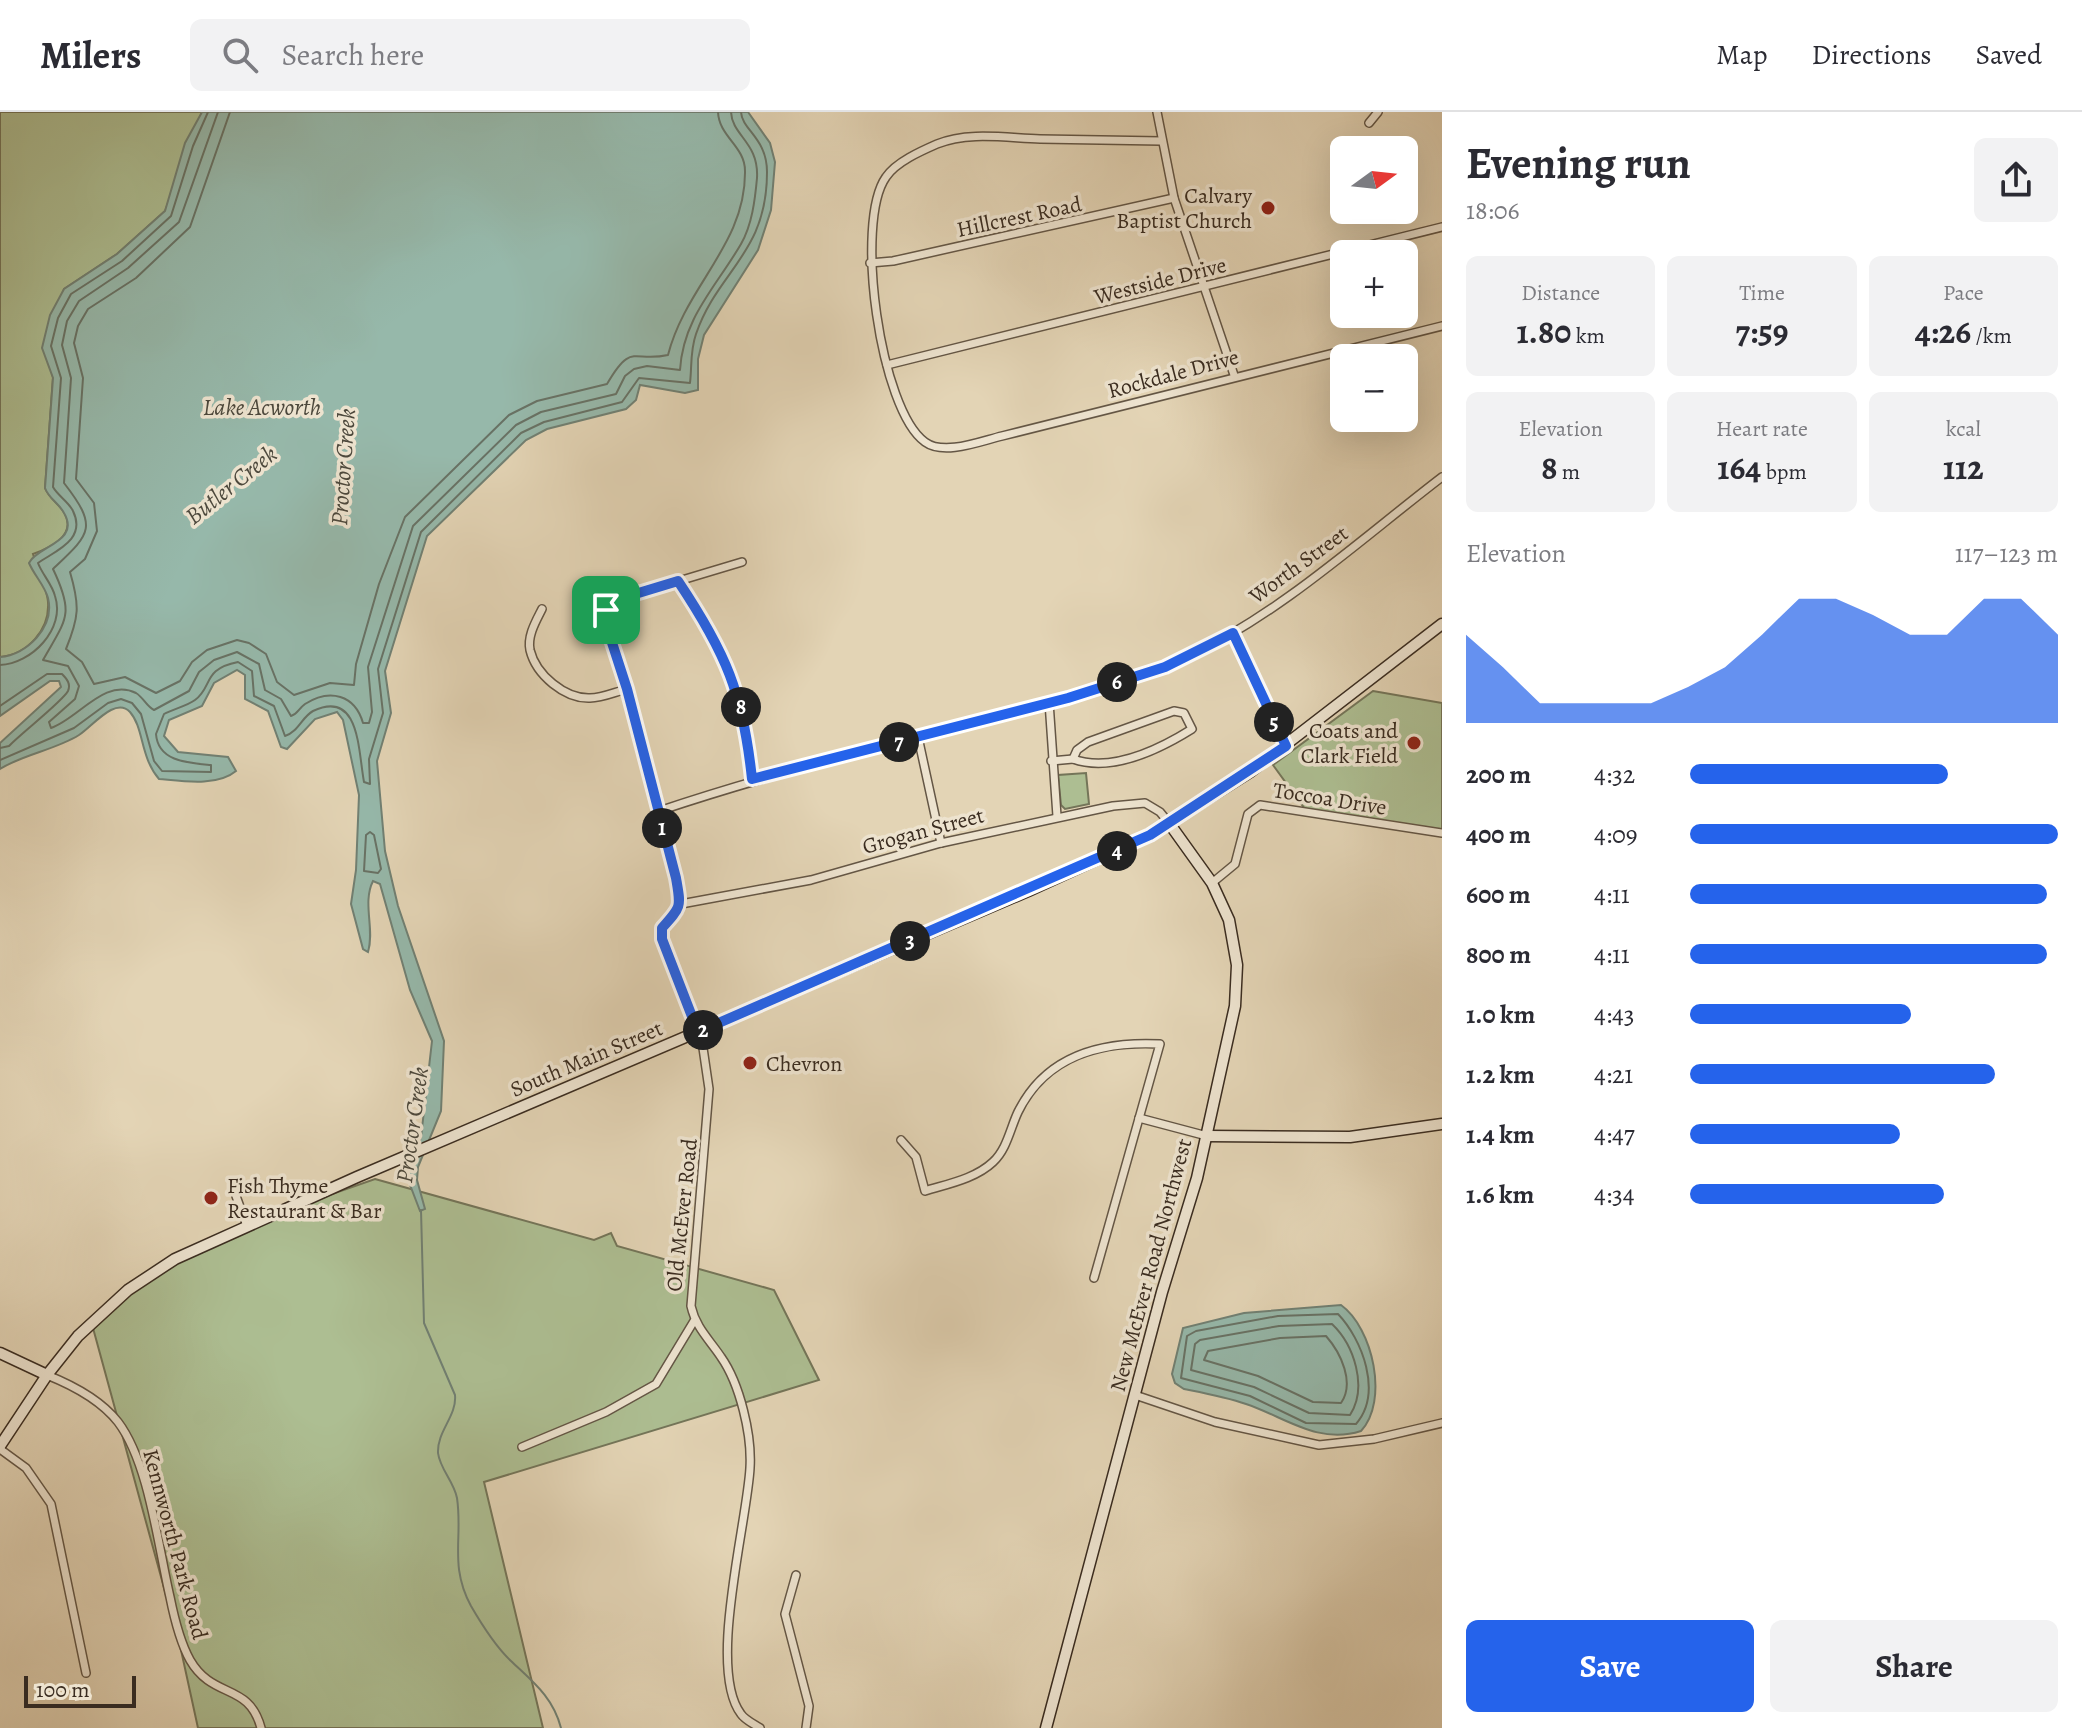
<!DOCTYPE html>
<meta charset="utf-8">
<style>
:root{--surface:#fff;--page:#f2f2f3;--text:#2b2b33;--muted:#7c7c81;--line:#e1e1e2;--accent:#2563eb}
body{margin:0;font-family:Alegreya,serif;background:var(--page);color:var(--text);height:100vh;display:flex;flex-direction:column;font-size:30px;white-space:nowrap}
*{box-sizing:border-box;margin:0}
p{font-size:26px;color:var(--muted)}
.icon{flex:none;width:44px;height:44px;fill:none;stroke:currentColor;stroke-width:2;stroke-linecap:round;stroke-linejoin:round}
.map{position:relative;flex:1;overflow:hidden}
.panel{display:flex;flex-direction:column;background:var(--surface);width:640px}
.panel>*{flex:none}
.needle{width:52px;rotate:75deg}
.buttons{position:absolute;left:1330px;top:24px;display:grid;gap:16px}
.buttons a{display:grid;place-items:center;width:88px;height:88px;border-radius:12px;background:var(--surface);box-shadow:0 8px 32px #0002;font-size:40px}
.scale{position:absolute;left:24px;bottom:20px;width:112px;box-sizing:border-box;padding-left:8px;border:4px solid #3a2c20;border-top:0;font-size:22px;line-height:28px;white-space:nowrap;color:#3a2c20;-webkit-text-stroke:6px #ede3cf;paint-order:stroke}
.pin{position:absolute;display:grid;place-items:center;width:68px;height:68px;color:#fff;margin:-34px;border-radius:16px;box-shadow:0 4px 12px #0006}
.km{position:absolute;width:40px;height:40px;margin:-20px;border-radius:50%;background:#222;color:#fff;font-size:22px;line-height:40px;text-align:center}
.round{display:grid;place-items:center;flex:none;width:84px;height:84px;border-radius:12px;background:var(--page)}
.headline{display:flex;align-items:center;justify-content:space-between;height:136px;padding:0 24px}
h1{font-size:44px;font-weight:700;line-height:60px}
.stats{display:grid;grid-template-columns:repeat(3,1fr);gap:12px;height:136px;padding:8px 24px}
.stats div{display:grid;align-content:center;border-radius:12px;background:var(--page);text-align:center}
.stats b{font-size:34px;font-weight:700}
.stats small{font-size:22px;font-weight:400}
.stats p{font-size:22px}
.chart{height:224px;padding:16px 24px}
.chart p{display:flex;justify-content:space-between}
.chart svg{width:100%;height:144px;margin-top:8px;fill:var(--accent);opacity:.7}
.primary-button{display:flex;gap:16px;margin-top:auto;padding:16px 24px}
.primary-button a{flex:1;height:92px;border-radius:12px;background:var(--accent);color:#fff;font-size:32px;font-weight:700;line-height:92px;text-align:center}
.primary-button a+a{background:var(--page);color:var(--text)}
ul{padding:0 24px;list-style:none;font-size:26px}
li{display:grid;grid-template-columns:128px 96px 1fr;align-items:center;height:60px}
li i{height:20px;border-radius:10px;background:var(--accent)}
header{display:flex;align-items:center;gap:48px;box-sizing:border-box;height:112px;padding:0 40px;background:var(--surface);border-bottom:2px solid var(--line)}
header strong{font-size:38px}
nav{display:flex;gap:44px;margin-inline-start:auto;font-size:28px}
.search{width:560px;height:72px;background:var(--page);display:flex;align-items:center;gap:20px;box-sizing:border-box;padding:0 28px;border-radius:12px;color:var(--muted);font-size:30px}
main{display:flex;flex:1;min-height:0}
.map>svg:first-child{display:block}
</style>
<header>
<strong>Milers</strong>
<div class="search"><svg class="icon" aria-label="search" viewBox="0 0 24 24"><circle cx="10" cy="10" r="6"/><path d="M15 15l6 6"/></svg>Search here</div>
<nav><a>Map</a><a>Directions</a><a>Saved</a></nav>
</header>
<main>
<div class="map">
<svg width="1442" height="1616" viewBox="0 0 1442 1616">
<rect width="100%" height="100%" fill="#e3d4b5"/>
<filter id="stains"><feTurbulence type="fractalNoise" baseFrequency=".0025" numOctaves="4"/><feColorMatrix values="0 0 0 0 .2 0 0 0 0 .09 0 0 0 0 .02 0 0 0 .5 -.17"/></filter>
<radialGradient id="worn" r=".72"><stop offset=".6" stop-color="#630" stop-opacity="0"/><stop offset="1" stop-color="#630" stop-opacity=".3"/></radialGradient>
<g fill="#adbe92" stroke="#747559" stroke-width="2">
<path d="M 0,0 L 202,0 L 165,99 L 117,142 L 64,177 L 48,246 L 53,265 L 45,376 C 49,387 60,392 65,402 C 76,424 50,436 33,442 C 37,456 47,476 48,490 C 50,518 27,543 0,545 Z"/>
<path d="M 1373,579 L 1442,591 L 1442,718 L 1305,697 L 1273,653 Z"/>
<path d="M 1086,661 L 1089,692 L 1065,697 L 1061,693 L 1058,663 Z"/>
<path d="M 375,1067 L 594,1128 L 611,1121 L 617,1134 L 774,1178 L 819,1268 L 484,1370 L 543,1616 L 198,1616 L 181,1538 L 93,1216 L 141,1166 L 266,1105 Z"/>
</g>
<g fill="#96b8aa" stroke="#718073" stroke-width="2">
<path d="M 202,0 L 748,0 L 770,31 L 775,50 L 771,98 L 758,138 L 704,223 L 698,247 L 698,278 L 685,281 L 640,273 L 636,288 L 626,297 L 547,317 L 526,328 L 427,424 L 385,559 L 391,601 L 377,649 L 385,739 L 398,794 L 444,929 L 441,999 L 418,1055 L 417,1068 L 425,1097 L 420,1099 L 407,1065 L 421,1025 L 432,929 L 410,878 L 380,772 L 373,769 C 362,791 375,817 368,840 L 363,837 L 351,792 L 356,758 L 359,683 L 343,608 L 337,600 L 315,607 L 287,637 L 281,635 L 268,599 L 245,587 L 245,563 L 237,558 L 214,571 L 202,594 L 169,608 L 164,624 L 178,640 L 228,645 L 236,659 C 217,675 182,669 159,667 C 140,645 144,616 130,600 C 115,584 92,615 79,623 C 55,638 24,642 0,657 L 0,631 L 61,575 L 59,569 L 50,569 L 0,604 L 0,545 C 27,543 55,515 48,486 C 45,474 34,463 29,451 C 37,434 81,430 64,401 C 59,391 49,387 45,376 L 53,266 L 42,236 L 50,203 L 64,177 L 117,142 L 165,99 L 185,31 Z"/>
<path d="M 1341,1193 C 1373,1216 1389,1289 1361,1319 C 1318,1333 1285,1305 1246,1292 C 1226,1285 1204,1281 1184,1277 L 1175,1271 L 1172,1262 L 1183,1216 L 1244,1201 Z"/>
</g>
<g fill="none" stroke-linecap="round" stroke-linejoin="round">
<g stroke="#687265" stroke-width="2">
<path d="M 218,0 L 179,110 L 128,156 L 79,189 L 67,209 L 62,233 L 71,266 L 64,371 C 99,416 90,422 53,457 C 75,503 66,507 43,548 L 68,554 L 79,574 L 75,587 L 49,610 L 51,616 C 78,607 105,565 136,581 C 144,586 146,594 154,598 L 189,579 L 199,560 L 214,548 L 237,540 L 259,552 L 265,578 L 281,587 L 291,604 C 298,602 298,597 305,592 C 330,576 355,583 363,611 L 369,611 L 372,600 L 368,555 L 413,414 L 516,313 L 541,300 L 616,282 L 625,264 L 634,257 L 647,254 L 680,258 C 683,206 716,175 741,132 C 752,113 755,88 757,66 C 759,30 732,24 731,0"/>
<path d="M 230,0 L 190,115 L 136,166 L 88,197 L 78,214 L 74,231 L 83,266 L 76,367 L 94,391 L 97,419 L 85,447 L 70,460 C 80,494 79,505 66,537 L 82,550 L 94,572 L 125,565 L 156,581 L 180,569 L 192,550 L 207,538 L 237,528 L 249,531 L 266,542 L 277,570 L 294,583 L 330,571 L 354,573 L 356,552 L 379,472 L 405,405 L 509,303 L 537,289 L 607,272 C 632,229 633,251 668,243 C 686,173 746,132 745,59 C 745,34 719,25 718,0"/>
<path d="M 0,553 C 31,552 66,517 55,484 C 52,472 42,462 38,451 C 55,439 87,428 73,399 C 69,390 58,384 53,375 L 61,266 L 51,234 L 58,206 L 71,182 L 122,149 L 171,104 L 193,34 L 208,0"/>
<path d="M 0,594 L 47,562 L 62,562 C 67,567 71,572 68,579 C 62,590 20,622 9,634 L 0,636"/>
<path d="M 0,648 L 74,616 L 108,591 L 121,587 L 132,591 L 141,602 L 154,649 L 162,659 L 211,660 L 211,653 C 189,651 158,650 156,622 L 164,602 C 173,597 187,594 195,588 C 213,575 202,557 238,550 L 252,559 L 254,584 L 274,594 L 285,624 C 298,620 302,605 313,599 C 360,577 358,638 364,670 L 370,672 L 369,647 L 383,601 L 378,557 L 421,420 L 521,321 L 544,310 L 622,290 L 639,266 L 690,271 C 692,254 690,239 696,222 C 718,158 767,142 767,60 C 767,26 742,18 741,0"/>
<path d="M 370,720 L 374,723 L 381,757 L 378,761 L 364,759 L 366,723 Z"/>
<path d="M 1338,1202 C 1362,1227 1383,1281 1356,1312 L 1306,1311 L 1250,1284 L 1181,1266 L 1187,1224 L 1196,1219 L 1278,1204 Z"/>
<path d="M 1332,1212 C 1354,1233 1368,1275 1350,1303 L 1309,1301 L 1254,1275 L 1191,1258 L 1195,1232 L 1200,1228 L 1279,1214 Z"/>
<path d="M 1326,1224 C 1341,1241 1355,1271 1341,1291 L 1313,1290 L 1258,1264 L 1204,1248 L 1208,1239 L 1280,1226 Z"/>
</g>
<path stroke="#718073" stroke-width="2" d="M 421,1098 L 424,1211 L 455,1283 C 457,1304 437,1319 438,1341 C 440,1357 454,1370 457,1386 C 463,1426 449,1453 471,1494 C 482,1513 495,1534 511,1549 C 533,1570 553,1585 561,1616"/>
<g stroke="#645645" stroke-width="10">
<g id="street">
<path d="M 1157,0 L 1174,86 L 1234,263"/>
<path d="M 1369,11 L 1378,0"/>
<path d="M 1161,29 C 1121,28 1080,28 1040,27 C 1007,26 968,19 937,32 C 921,39 896,50 886,65 C 854,110 880,298 925,330 C 944,344 981,329 1002,324 L 1442,214"/>
<path d="M 870,151 L 893,149 L 1174,86"/>
<path d="M 887,253 L 1442,115"/>
<path d="M 742,450 L 622,486 L 606,498 L 605,509 L 659,699 L 681,792 L 678,801 L 662,816 L 662,827 L 703,936 L 709,977 L 691,1194 C 696,1216 709,1227 721,1245 C 740,1272 752,1323 750,1356 C 747,1412 707,1557 741,1602 C 745,1608 754,1612 760,1616"/>
<path d="M 678,469 C 725,539 743,584 752,667"/>
<path d="M 542,497 C 536,509 527,524 530,538 C 536,563 565,587 590,586 C 602,586 615,580 627,577"/>
<path d="M 1233,521 L 1286,634"/>
<path d="M 1049,590 L 1057,704"/>
<path d="M 1174,599 L 1184,601 L 1192,617 C 1160,637 1112,661 1073,647 L 1077,638 L 1088,630 Z"/>
<path d="M 918,625 L 941,731"/>
<path d="M 1051,649 L 1073,647"/>
<path d="M 659,699 C 775,660 893,632 1010,600 C 1070,584 1133,571 1190,544 C 1282,500 1361,427 1442,365"/>
<path d="M 1212,771 L 1235,752 L 1248,702 L 1260,693 L 1442,721"/>
<path d="M 681,792 L 811,768 L 941,731 L 1113,694 L 1145,691 L 1160,700 L 1169,711"/>
<path d="M 1139,1006 L 1207,1024"/>
<path d="M 901,1028 L 916,1045 L 925,1079 C 947,1072 975,1067 993,1050 C 1007,1037 1010,1017 1018,1000 C 1046,943 1101,929 1160,932 L 1094,1166"/>
<path d="M 236,1084 L 247,1114"/>
<path d="M 47,1263 C 72,1273 100,1287 118,1310 C 149,1351 158,1434 170,1485 C 174,1505 180,1530 190,1548 C 213,1588 249,1570 261,1616"/>
<path d="M 1135,1283 L 1215,1310 L 1319,1333 L 1374,1327 L 1442,1311"/>
<path d="M 522,1335 L 606,1300 L 656,1272 L 694,1209"/>
<path d="M 0,1337 L 26,1356 L 51,1392 L 86,1561"/>
<path d="M 796,1463 L 785,1502 L 809,1594 L 806,1616"/>
</g>
</g>
<g stroke="#3a2c20" stroke-width="13">
<g id="secondary">
<path d="M 1207,1024 L 1350,1025 L 1442,1012"/>
<path d="M 0,1241 L 47,1263"/>
<path d="M 0,1334 L 47,1263 L 78,1224 L 128,1178 L 175,1147 L 357,1065 L 1028,779 L 1150,723 L 1250,660 L 1442,512"/>
<path d="M 1046,1616 L 1162,1180 L 1197,1066 L 1235,894 L 1237,853 L 1229,808 L 1212,771 L 1169,711"/>
</g>
</g>
<use href="#street" stroke="#ede3cf" stroke-width="7"/>
<use href="#secondary" stroke="#ede3cf" stroke-width="10"/>
</g>
<g fill="none" stroke-linecap="round" stroke-linejoin="round">
<g stroke="#fff" stroke-width="16">
<path id="route" d="M 678,469 C 726,541 743,581 752,667 L 1068,586 L 1165,555 L 1233,521 L 1286,634 L 1150,723 L 698,920 L 662,827 L 662,816 C 682,794 681,795 676,766 L 627,577 L 605,509 L 606,498 L 622,486 Z"/>
</g>
<use href="#route" stroke="#2563eb" stroke-width="10"/>
</g>
<g fill="#8f2418" stroke="#ede3cf" stroke-width="3">
<circle cx="1268" cy="96" r="8"/>
<circle cx="1414" cy="631" r="8"/>
<circle cx="750" cy="951" r="8"/>
<circle cx="211" cy="1086" r="8"/>
</g>
<g text-anchor="middle" stroke-width="7" stroke-linejoin="round" paint-order="stroke">
<g font-size="22" fill="#3a2c20" stroke="#ede3cf" text-anchor="end">
<text x="1252" y="91">Calvary<tspan x="1252" dy="25">Baptist Church</tspan></text>
<text x="1398" y="626">Coats and<tspan x="1398" dy="25">Clark Field</tspan></text>
<text x="766" y="959" text-anchor="start">Chevron</text>
<text x="227" y="1081" text-anchor="start">Fish Thyme<tspan x="227" dy="25">Restaurant &amp; Bar</tspan></text>
</g>
<g font-size="22" fill="#3a2c20" stroke="#ede3cf">
<text transform="translate(1019 104) rotate(-12)" y="8">Hillcrest Road</text>
<text transform="translate(1160 168) rotate(-14)" y="8">Westside Drive</text>
<text transform="translate(1173 261) rotate(-15)" y="8">Rockdale Drive</text>
<text transform="translate(1298 452) rotate(-36)" y="8">Worth Street</text>
<text transform="translate(1330 686) rotate(9)" y="8">Toccoa Drive</text>
<text transform="translate(923 718) rotate(-15)" y="8">Grogan Street</text>
<text transform="translate(586 946) rotate(-23)" y="8">South Main Street</text>
<text transform="translate(681 1103) rotate(-84)" y="8">Old McEver Road</text>
<text transform="translate(1150 1153) rotate(-75)" y="8">New McEver Road Northwest</text>
<text transform="translate(176 1432) rotate(75)" y="8">Kennworth Park Road</text>
</g>
<g font-size="24" font-style="italic" fill="#4c483c" stroke="#ede3cf">
<text x="262" y="303">Lake Acworth</text>
<text transform="translate(343 355) rotate(-86)" y="8">Proctor Creek</text>
<text transform="translate(231 373) rotate(-39)" y="8">Butler Creek</text>
<text transform="translate(412 1013) rotate(-82)" y="8">Proctor Creek</text>
</g>
</g>
<rect width="100%" height="100%" filter="url(#stains)"/>
<rect width="100%" height="100%" fill="url(#worn)"/>
</svg>
<div class="buttons">
<a><svg class="needle" viewBox="-14 -14 28 28"><path d="M0-13l5 13h-10z" fill="#e53935"/><path d="M0 13l5-13h-10z" fill="#7c7c81"/></svg></a>
<a>+</a>
<a>−</a>
</div>
<div class="scale">100 m</div>
<div class="pin" style="left:606px;top:498px;background:#1e9e55"><svg class="icon" aria-label="arrive" viewBox="0 0 24 24"><path d="M6 21V4h12l-3 4 3 4H6"/></svg></div>
<b class="km" style="left:662px;top:716px">1</b>
<b class="km" style="left:703px;top:918px">2</b>
<b class="km" style="left:910px;top:829px">3</b>
<b class="km" style="left:1117px;top:739px">4</b>
<b class="km" style="left:1274px;top:610px">5</b>
<b class="km" style="left:1117px;top:570px">6</b>
<b class="km" style="left:899px;top:630px">7</b>
<b class="km" style="left:741px;top:595px">8</b>
</div>
<section class="panel">
<div class="headline"><div><h1>Evening run</h1><p>18:06</p></div><a class="round"><svg class="icon" aria-label="share" viewBox="0 0 24 24"><path d="M12 15V3M7 8l5-5 5 5M5 13v7h14v-7"/></svg></a></div>
<div class="stats">
<div><p>Distance</p><b>1.80<small> km</small></b></div>
<div><p>Time</p><b>7:59</b></div>
<div><p>Pace</p><b>4:26<small> /km</small></b></div>
</div>
<div class="stats">
<div><p>Elevation</p><b>8<small> m</small></b></div>
<div><p>Heart rate</p><b>164<small> bpm</small></b></div>
<div><p>kcal</p><b>112</b></div>
</div>
<div class="chart"><p><span>Elevation</span>117–123 m</p>
<svg viewBox="0 0 160 44" preserveAspectRatio="none"><path d="M0 44V17L10 27L20 38L30 38L40 38L50 38L60 33L70 27L80 17L90 6L100 6L110 11L120 17L130 17L140 6L150 6L160 17V44z"/></svg>
</div>
<ul>
<li><b>200 m</b>4:32<i style="width:70%"></i></li>
<li><b>400 m</b>4:09<i style="width:100%"></i></li>
<li><b>600 m</b>4:11<i style="width:97%"></i></li>
<li><b>800 m</b>4:11<i style="width:97%"></i></li>
<li><b>1.0 km</b>4:43<i style="width:60%"></i></li>
<li><b>1.2 km</b>4:21<i style="width:83%"></i></li>
<li><b>1.4 km</b>4:47<i style="width:57%"></i></li>
<li><b>1.6 km</b>4:34<i style="width:69%"></i></li>
</ul>
<div class="primary-button"><a>Save</a><a>Share</a></div>
</section>
</main>
